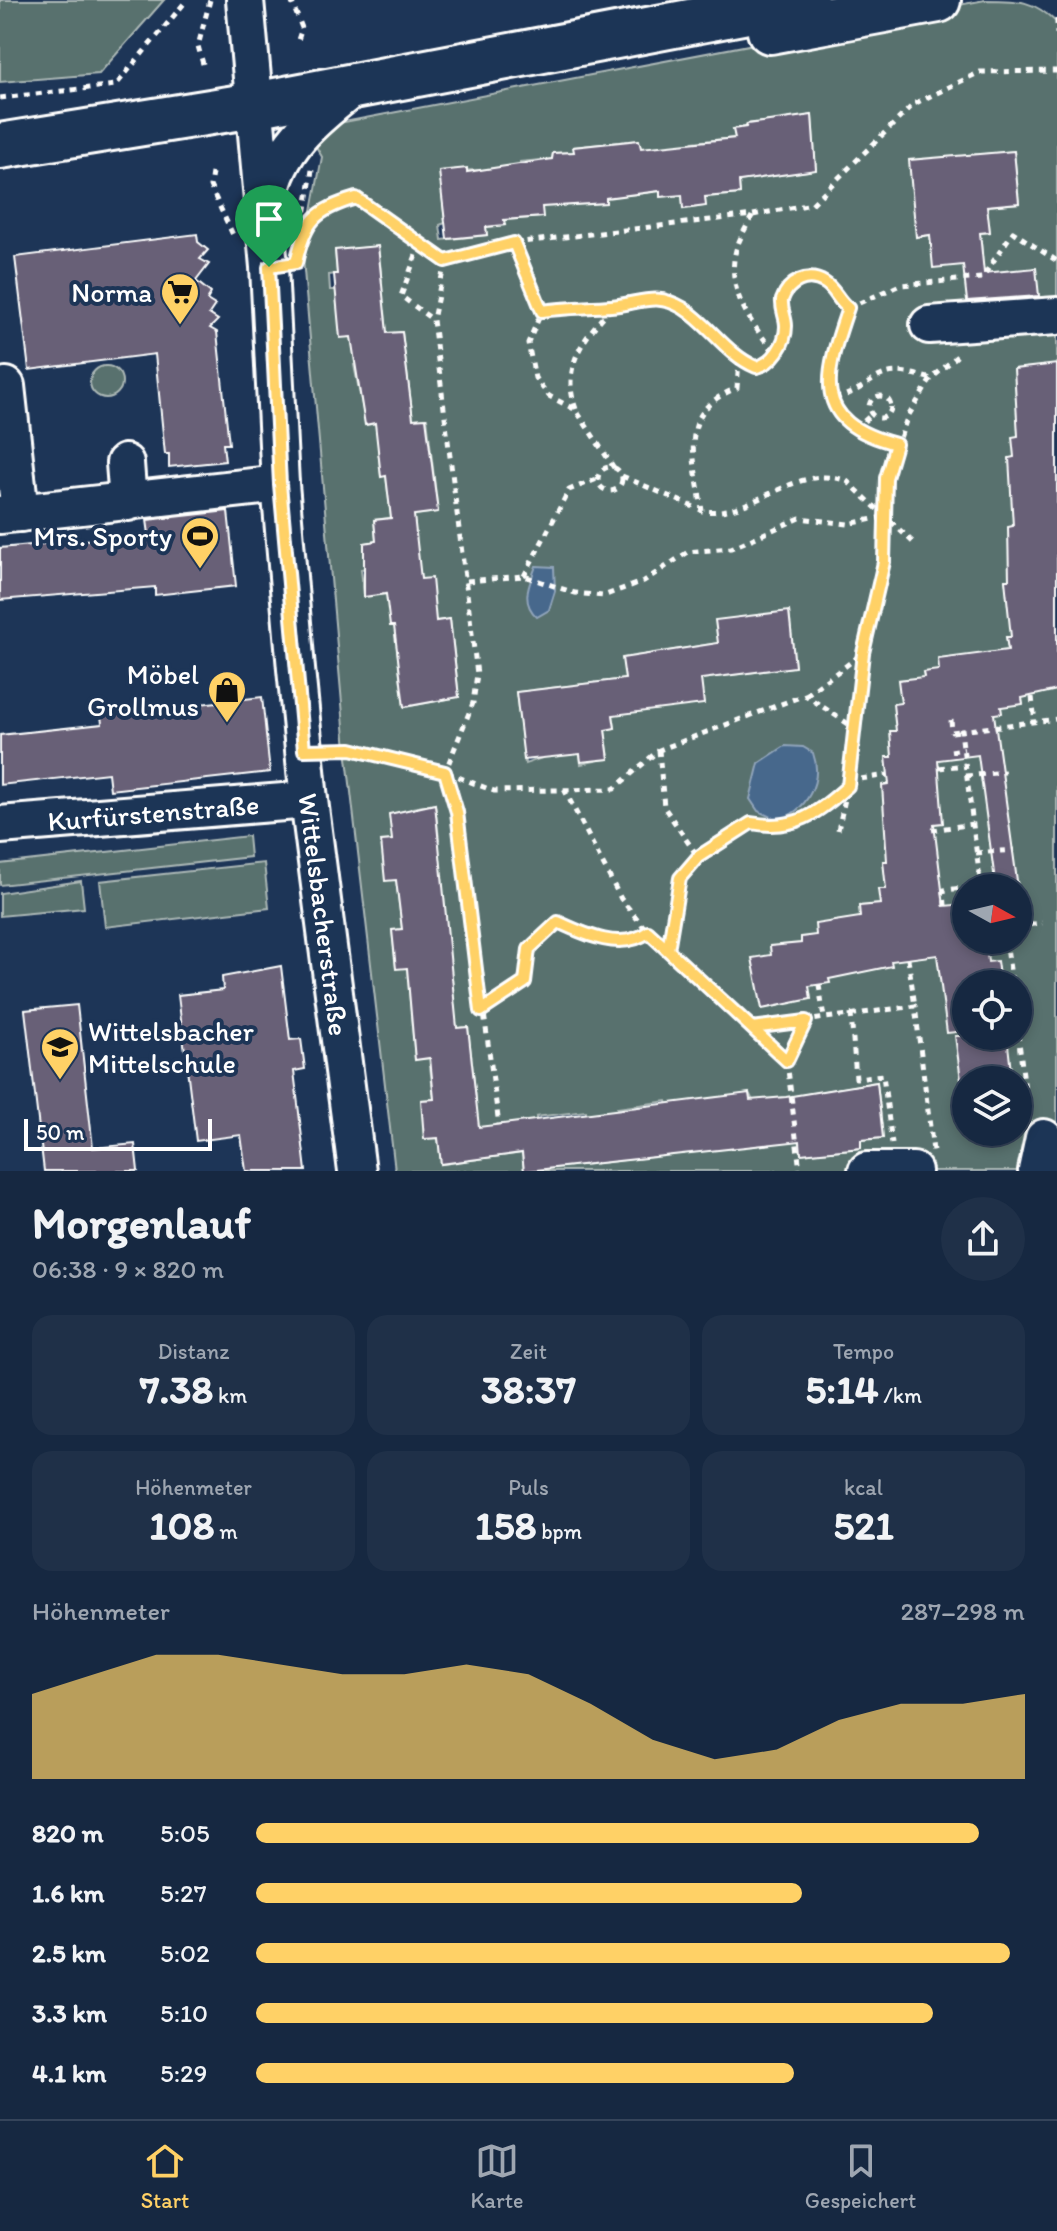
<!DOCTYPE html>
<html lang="de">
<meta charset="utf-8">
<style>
:root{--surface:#162841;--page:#1f3048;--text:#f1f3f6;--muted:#9ea6b1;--line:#35445a;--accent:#ffd166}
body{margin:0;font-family:Itim,sans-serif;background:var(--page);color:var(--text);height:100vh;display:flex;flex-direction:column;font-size:30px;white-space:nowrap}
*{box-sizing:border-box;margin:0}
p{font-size:26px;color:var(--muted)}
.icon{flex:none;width:44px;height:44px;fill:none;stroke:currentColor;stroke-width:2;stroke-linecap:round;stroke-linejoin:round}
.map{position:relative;height:1171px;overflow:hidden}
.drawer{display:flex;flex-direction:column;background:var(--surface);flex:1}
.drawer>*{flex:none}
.needle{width:52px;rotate:98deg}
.buttons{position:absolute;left:952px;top:874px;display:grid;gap:16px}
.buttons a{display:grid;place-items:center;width:80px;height:80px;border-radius:50%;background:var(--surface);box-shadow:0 4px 12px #0003,0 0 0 2px var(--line);font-size:40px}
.scale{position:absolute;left:24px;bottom:20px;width:188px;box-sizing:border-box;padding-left:8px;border:4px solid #fff;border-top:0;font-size:22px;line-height:28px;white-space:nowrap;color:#fff;-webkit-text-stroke:6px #1d3557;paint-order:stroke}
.pin{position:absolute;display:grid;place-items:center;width:68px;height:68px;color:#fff;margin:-82px -34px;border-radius:50% 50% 50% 0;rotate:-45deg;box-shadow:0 0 8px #0007}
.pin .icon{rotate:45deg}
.round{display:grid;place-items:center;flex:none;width:84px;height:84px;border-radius:42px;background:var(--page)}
.overview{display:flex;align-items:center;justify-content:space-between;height:136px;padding:0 32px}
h1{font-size:44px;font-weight:700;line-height:60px}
.figures{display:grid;grid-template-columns:repeat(3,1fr);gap:12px;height:136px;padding:8px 32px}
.figures div{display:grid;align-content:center;border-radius:20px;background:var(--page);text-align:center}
.figures b{font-size:40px;font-weight:700}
.figures small{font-size:22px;font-weight:400}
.figures p{font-size:22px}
.chart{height:224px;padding:16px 32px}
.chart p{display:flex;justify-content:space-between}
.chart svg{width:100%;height:144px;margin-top:8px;fill:var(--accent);opacity:.7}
ul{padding:0 32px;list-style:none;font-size:26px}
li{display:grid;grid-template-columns:128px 96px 1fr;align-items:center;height:60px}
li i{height:20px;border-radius:10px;background:var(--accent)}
.menu{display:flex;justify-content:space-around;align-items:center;height:112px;border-top:2px solid var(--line);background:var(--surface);font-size:22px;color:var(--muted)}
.menu a{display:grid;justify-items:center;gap:4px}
.menu .on{color:var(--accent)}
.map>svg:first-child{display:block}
</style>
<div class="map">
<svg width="1057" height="1171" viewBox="0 0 1057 1171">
<rect width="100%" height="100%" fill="#1d3557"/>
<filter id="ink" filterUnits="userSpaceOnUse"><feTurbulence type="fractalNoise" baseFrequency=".0125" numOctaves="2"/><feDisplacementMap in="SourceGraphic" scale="16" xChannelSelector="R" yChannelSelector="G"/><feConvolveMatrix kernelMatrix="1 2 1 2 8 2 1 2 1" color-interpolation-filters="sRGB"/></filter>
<g filter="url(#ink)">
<g fill="#58716e" stroke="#acb8b6" stroke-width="2" fill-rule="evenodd">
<path d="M 0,0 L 164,0 L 99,74 L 0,82 Z"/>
<path d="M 985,0 C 1019,0 1034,0 1057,23 L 1057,1171 L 527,1171 L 775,1143 L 749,1093 L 669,1110 L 667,1101 L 617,1108 L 618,1116 L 587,1119 L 586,1111 L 536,1117 L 536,1125 L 470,1128 L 476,1099 L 468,1027 L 457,1028 L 425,840 L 439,839 L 435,804 L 411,808 L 396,880 L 402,929 L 392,931 L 396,968 L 407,968 L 415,1059 L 429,1058 L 434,1099 L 422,1100 L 424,1139 L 438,1138 L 441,1164 L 522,1153 L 524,1171 L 395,1171 L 346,749 L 303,259 L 322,157 L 310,136 L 339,123 ZM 812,116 L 816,170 L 739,181 L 740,194 L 705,197 L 705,206 L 684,209 L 682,195 L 661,197 L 660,191 L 628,195 L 605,191 L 542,207 L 542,217 L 504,220 L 505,225 L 486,227 L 487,235 L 442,240 L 440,225 L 445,223 L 440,171 L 520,169 L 520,162 L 552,159 L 553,153 L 574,152 L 574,147 L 638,140 L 641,148 L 693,146 L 693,142 L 735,138 L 733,129 L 746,127 L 747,124 ZM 1014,151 L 1019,203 L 987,206 L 990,232 L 980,233 L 982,252 L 930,235 L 917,237 L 963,156 ZM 378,246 L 382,280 L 378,311 L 385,311 L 387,333 L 402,332 L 413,419 L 427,418 L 438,512 L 409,516 L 413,580 L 436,621 L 450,619 L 459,697 L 404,707 L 396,639 L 405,625 L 386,594 L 364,596 L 361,569 L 366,568 L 364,543 L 376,541 L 374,520 L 391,518 L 386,476 L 381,476 L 378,450 L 384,422 L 366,425 L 354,365 L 363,363 L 360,336 L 336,290 L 330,290 L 329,275 L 337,274 L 335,251 ZM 789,611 L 795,667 L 701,679 L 613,715 L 615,728 L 605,730 L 609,758 L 581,764 L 579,745 L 525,764 L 516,692 L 625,679 L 623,658 L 718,643 ZM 966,888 L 1018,888 L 1018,940 L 966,940 ZM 966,984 L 1018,984 L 1018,1036 L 966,1036 ZM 966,1080 L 1018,1080 L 1018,1132 L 966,1132 ZM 877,1082 L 883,1137 L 861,1140 L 861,1148 L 801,1154 L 795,1096 Z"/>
<circle cx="106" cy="382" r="16"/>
<path d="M 248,836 L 250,857 L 0,885 L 0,864 Z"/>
<path d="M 264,863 L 269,908 L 105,927 L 100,881 Z"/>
<path d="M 81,881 L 84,908 L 0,916 L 0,893 Z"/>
</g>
<g fill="#46688c" stroke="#90a4ba" stroke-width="2">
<path d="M 536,566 L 554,567 L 555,591 L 549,610 L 537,617 C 520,601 529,586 536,566 Z"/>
<path d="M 785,746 L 803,747 L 813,753 C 823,781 807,812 777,820 L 758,811 L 750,799 L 759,763 Z"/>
</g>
<g fill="#676177" stroke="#fff" stroke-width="2">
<path d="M 812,115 L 816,170 L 739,181 L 740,194 L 705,197 L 706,206 L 683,209 L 682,195 L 660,197 L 660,191 L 606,198 L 606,203 L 542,207 L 543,217 L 504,220 L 505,225 L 486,227 L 487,235 L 447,239 L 439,171 L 467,168 L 467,172 L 552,159 L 553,153 L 574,152 L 573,147 L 639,140 L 641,148 L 735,138 L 733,129 L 746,127 L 747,124 Z"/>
<path d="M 1014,151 L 1019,203 L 987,206 L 990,232 L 980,233 L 984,273 L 1036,268 L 1039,296 L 967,301 L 963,265 L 933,268 L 930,235 L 916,237 L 909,160 Z"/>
<path d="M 197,234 L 198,242 L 208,250 L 200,259 L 209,264 L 196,281 L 211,293 L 207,300 L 215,305 L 209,314 L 218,320 L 210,328 L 217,332 L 229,444 L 223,444 L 225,461 L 169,467 L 169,454 L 165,454 L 155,354 L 29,370 L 15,257 Z"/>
<path d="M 378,246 L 387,333 L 402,332 L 413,419 L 426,418 L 438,512 L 414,515 L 421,579 L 432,578 L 436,621 L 450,619 L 459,697 L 404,707 L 394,626 L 390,626 L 386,594 L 364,597 L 364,543 L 376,541 L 374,520 L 391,518 L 386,476 L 381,477 L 375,423 L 365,425 L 351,337 L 340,338 L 334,274 L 337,274 L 335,250 Z"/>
<path d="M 1057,364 L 1057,690 L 1022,698 L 1023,704 L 1001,707 L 1002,713 L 994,714 L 1018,888 L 996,888 L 978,755 L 938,760 L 943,823 L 934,824 L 944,906 L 966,904 L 966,940 L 978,940 L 978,947 L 986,946 L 988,962 L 997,961 L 1000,984 L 966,984 L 966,1031 L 947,1033 L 937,955 L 891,961 L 892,966 L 829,979 L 830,983 L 809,986 L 811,999 L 762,1009 L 752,958 L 771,955 L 770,946 L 801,943 L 801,937 L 816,935 L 815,924 L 860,917 L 859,906 L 880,904 L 878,889 L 886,889 L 883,861 L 887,861 L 882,785 L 889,784 L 886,757 L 892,757 L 890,731 L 896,731 L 893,704 L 901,703 L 898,680 L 924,677 L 923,672 L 939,670 L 938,659 L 1008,650 L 1006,637 L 1011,637 L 1005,580 L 1009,580 L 1008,527 L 1013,526 L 1009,458 L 1014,457 L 1012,437 L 1018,436 L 1014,369 Z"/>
<path d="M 228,511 L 236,586 L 155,595 L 155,587 L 0,600 L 0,548 L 149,534 L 147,520 Z"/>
<path d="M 789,611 L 795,667 L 701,679 L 704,704 L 613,715 L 615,728 L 605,730 L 609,759 L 581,762 L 580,754 L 524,760 L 516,692 L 625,679 L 622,658 L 718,643 L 715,620 Z"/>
<path d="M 262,697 L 270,772 L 110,790 L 108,773 L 0,785 L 0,735 L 102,724 L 101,715 Z"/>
<path d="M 435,804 L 457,1028 L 468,1027 L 479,1127 L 749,1093 L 750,1100 L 786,1097 L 877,1082 L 883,1138 L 861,1140 L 861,1148 L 801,1154 L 800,1141 L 527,1171 L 524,1171 L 522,1153 L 441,1164 L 438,1138 L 424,1139 L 421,1100 L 434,1099 L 430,1058 L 415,1060 L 407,968 L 396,969 L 392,930 L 402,929 L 396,880 L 385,881 L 381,841 L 392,840 L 389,814 Z"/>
<path d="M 281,966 L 290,1040 L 301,1039 L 305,1069 L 294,1071 L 306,1171 L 246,1171 L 241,1135 L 196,1141 L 178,995 L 223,990 L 222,977 Z"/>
<path d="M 77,1005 L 93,1148 L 135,1144 L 138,1171 L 44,1171 L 25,1010 Z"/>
<path d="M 955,1036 L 1007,1036 L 1012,1080 L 961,1080 Z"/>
</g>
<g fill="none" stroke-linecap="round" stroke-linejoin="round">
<g stroke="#fff" stroke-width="42">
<g id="minor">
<path id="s1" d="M 245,0 L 269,267 L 280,484 L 296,669 L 309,800 L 357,1171"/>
<path d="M 269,199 C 277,146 318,116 357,85"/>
<path d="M 929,325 L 1057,316"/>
<path d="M 6,386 L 20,513"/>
<path d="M 125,463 L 128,502"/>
<path d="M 0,515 L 280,484"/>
<path id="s2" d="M 0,825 L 309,800"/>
<path d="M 867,1171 L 913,1171"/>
<path d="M 1037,1171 L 1044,1138"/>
</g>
</g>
<g stroke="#fff" stroke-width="50">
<g id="major">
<path d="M 770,31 L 938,0"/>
<path d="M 0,146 L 254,105 L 805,0"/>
</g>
</g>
<g stroke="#fff" stroke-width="5" stroke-dasharray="6 6" stroke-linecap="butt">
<path d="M 291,0 L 302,28 L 298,40"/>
<path d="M 1057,19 L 1057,34"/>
<path d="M 203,64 L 198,46 L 210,0"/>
<path d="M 0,98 L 116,85 L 187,0"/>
<path d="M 212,173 L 210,186 L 234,237"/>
<path d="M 752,216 C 747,226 739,239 736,250 C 725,290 752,325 776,354"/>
<path d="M 302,235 L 312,170"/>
<path d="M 514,243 L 542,311"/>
<path d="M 420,244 L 401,296 L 433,320"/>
<path d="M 299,250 C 306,216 326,207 356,198 L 445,261 L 433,320 L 477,674 L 473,703 L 445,772 L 457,812 L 499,1125"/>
<path d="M 445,261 L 514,243 L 753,215 L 812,204 L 914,104 L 980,72 L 1057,71"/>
<path d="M 848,308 L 827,376 L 834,399 C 881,386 872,360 931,379"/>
<path d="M 739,359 L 737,388 C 675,412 695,457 702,511 C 754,518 795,462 847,481 L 916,545"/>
<circle cx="880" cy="407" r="11"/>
<path d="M 834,399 L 855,429 L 896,444"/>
<path d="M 576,409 C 560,366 585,336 613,306"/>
<path d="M 855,429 L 872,414"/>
<circle cx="610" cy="479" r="12"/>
<path d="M 614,468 L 576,410 L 549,396 L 535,378 L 528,343 L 542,311 C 566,307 587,307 611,306 C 639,304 655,291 683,308 C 710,325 726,354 756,367 C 774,364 783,345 785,328 C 787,305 768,297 801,279 L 827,284 L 848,308 L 900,285 L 982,278 L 1013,232 L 1057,261"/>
<path d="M 622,476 L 701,510"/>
<path d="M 524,576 L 569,490 L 597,479"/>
<path d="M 467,581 L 524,576 L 575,593 L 603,596 L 644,581 L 688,552 L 731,548 L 800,518 L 848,524 L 883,517"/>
<path d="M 806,695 L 862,654"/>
<path d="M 1032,697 L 1035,722"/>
<path d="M 951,720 L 952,732 L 961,731"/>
<path d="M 330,748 L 351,749 L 445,772 L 494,791 L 614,789 L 659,750 L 805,695 L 856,729 L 863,653 L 884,562 L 886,478 L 907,418 L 931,379 L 957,356"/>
<path d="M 659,750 L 664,807 L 698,857 L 680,878 L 668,949"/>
<path d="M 951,751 L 964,749"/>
<path d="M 939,768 L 965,765"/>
<path d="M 966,776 L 1005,772"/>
<path d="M 564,789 L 621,899 L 648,932 L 752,1028 L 915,1006 L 933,1151"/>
<path d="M 838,830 L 848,786 L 860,779 L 888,775"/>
<path d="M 932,830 L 973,824"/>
<path d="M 976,853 L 1014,850"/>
<path d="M 698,857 L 751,823 C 795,831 817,814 848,786 L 856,729"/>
<path d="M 981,888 L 961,731 L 1057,719"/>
<path d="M 945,906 L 944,890 L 981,886"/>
<path d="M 1018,926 L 1042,923"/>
<path d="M 1006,940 L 1012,984"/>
<path d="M 908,959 L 915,1006"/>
<path d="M 819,985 L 824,1018"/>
<path d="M 481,1011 L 525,982 L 529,949 L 558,922 C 584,933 622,952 648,932"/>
<path d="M 851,1014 L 856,1078 L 883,1075 L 892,1144"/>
<path d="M 753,1028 L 787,1061 L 806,1022"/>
<path d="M 1018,1034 L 1028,1115"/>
<path d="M 787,1061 L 800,1171"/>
</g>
<use href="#minor" stroke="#1d3557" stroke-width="36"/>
<use href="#major" stroke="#1d3557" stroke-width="44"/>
</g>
</g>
<g fill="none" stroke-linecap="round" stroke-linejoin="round" filter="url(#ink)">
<g stroke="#fff" stroke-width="16">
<path id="route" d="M 269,267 L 280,484 L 304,750 L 351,749 L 445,772 L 457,812 L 481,1011 L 525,982 L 529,949 L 558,922 C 584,934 621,952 648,932 L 752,1028 L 806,1021 L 787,1061 L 668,950 L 680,878 L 698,857 L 751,823 C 795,831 817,814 848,786 L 863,653 L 884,562 L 886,478 L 896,444 C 809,422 825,375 848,308 C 838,301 835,289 825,283 C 807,272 788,282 782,300 C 781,310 786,317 786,326 C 786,343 773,364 756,367 C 726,354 710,325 683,308 C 655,291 639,304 611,306 C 587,308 566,307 542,311 L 514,243 L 445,261 L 356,198 C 315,210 305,221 296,263 L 269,267"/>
</g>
<use href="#route" stroke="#ffd166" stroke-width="10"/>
</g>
<defs>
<g id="supermarket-pin" transform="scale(2)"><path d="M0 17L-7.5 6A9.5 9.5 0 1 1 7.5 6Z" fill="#ffd166" stroke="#1d3557"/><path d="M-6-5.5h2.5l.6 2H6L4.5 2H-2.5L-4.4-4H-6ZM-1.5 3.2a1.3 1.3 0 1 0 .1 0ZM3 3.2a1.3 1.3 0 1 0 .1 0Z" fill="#111"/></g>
<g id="stadium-pin" transform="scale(2)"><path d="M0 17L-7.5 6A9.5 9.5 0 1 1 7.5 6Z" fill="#ffd166" stroke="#1d3557"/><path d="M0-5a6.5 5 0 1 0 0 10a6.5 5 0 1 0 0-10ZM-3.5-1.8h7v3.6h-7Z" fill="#111"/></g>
<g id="shop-pin" transform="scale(2)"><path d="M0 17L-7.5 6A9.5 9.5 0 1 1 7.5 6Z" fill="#ffd166" stroke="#1d3557"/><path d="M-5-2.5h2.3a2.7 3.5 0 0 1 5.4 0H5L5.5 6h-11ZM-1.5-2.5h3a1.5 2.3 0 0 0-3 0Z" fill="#111"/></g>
<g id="school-pin" transform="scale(2)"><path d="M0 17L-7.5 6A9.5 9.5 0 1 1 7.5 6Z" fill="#ffd166" stroke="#1d3557"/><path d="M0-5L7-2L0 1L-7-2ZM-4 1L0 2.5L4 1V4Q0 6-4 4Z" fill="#111"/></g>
</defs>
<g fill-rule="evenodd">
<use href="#supermarket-pin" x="180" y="292"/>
<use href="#stadium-pin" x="200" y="536"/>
<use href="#shop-pin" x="227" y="690"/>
<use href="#school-pin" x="60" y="1047"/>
</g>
<g text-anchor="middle" stroke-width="8" stroke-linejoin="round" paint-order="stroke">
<g font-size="28" fill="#fff" stroke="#1d3557" text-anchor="end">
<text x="152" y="302">Norma</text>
<text x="172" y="546">Mrs. Sporty</text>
<text x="199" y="684">Möbel<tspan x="199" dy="32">Grollmus</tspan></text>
<text x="88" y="1041" text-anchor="start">Wittelsbacher<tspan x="88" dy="32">Mittelschule</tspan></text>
</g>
<g font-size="28" fill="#fff" stroke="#1d3557">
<text dy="10" stroke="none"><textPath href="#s2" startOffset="154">Kurfürstenstraße</textPath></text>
<text dy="10" stroke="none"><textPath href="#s1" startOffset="918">Wittelsbacherstraße</textPath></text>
</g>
</g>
</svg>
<div class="buttons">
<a><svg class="needle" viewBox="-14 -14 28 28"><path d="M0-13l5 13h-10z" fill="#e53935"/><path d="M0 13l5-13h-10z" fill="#9ea6b1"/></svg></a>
<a><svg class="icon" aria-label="locate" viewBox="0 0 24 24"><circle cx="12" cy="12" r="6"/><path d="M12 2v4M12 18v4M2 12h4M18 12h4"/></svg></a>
<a><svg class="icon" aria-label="layers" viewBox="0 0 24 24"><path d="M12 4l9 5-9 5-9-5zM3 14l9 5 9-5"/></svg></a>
</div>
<div class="scale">50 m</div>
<div class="pin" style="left:269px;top:267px;background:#1e9e55"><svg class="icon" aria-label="arrive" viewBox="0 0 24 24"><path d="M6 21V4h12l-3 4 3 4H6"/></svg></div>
</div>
<section class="drawer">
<div class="overview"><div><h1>Morgenlauf</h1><p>06:38 · 9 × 820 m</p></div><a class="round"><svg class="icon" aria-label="share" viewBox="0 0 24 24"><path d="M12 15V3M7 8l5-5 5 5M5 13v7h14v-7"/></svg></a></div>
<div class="figures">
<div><p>Distanz</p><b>7.38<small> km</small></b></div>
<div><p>Zeit</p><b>38:37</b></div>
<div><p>Tempo</p><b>5:14<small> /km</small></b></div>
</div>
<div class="figures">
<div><p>Höhenmeter</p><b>108<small> m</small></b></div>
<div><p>Puls</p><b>158<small> bpm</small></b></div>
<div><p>kcal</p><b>521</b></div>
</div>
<div class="chart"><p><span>Höhenmeter</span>287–298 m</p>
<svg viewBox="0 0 160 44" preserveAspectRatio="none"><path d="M0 44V18L10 12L20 6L30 6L40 9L50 12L60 12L70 9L80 12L90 21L100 32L110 38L120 35L130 26L140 21L150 21L160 18V44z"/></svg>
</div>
<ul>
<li><b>820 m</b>5:05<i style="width:94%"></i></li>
<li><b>1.6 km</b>5:27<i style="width:71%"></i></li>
<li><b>2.5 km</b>5:02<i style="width:98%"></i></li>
<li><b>3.3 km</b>5:10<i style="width:88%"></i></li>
<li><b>4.1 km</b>5:29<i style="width:70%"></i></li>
</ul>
</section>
<nav class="menu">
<a class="on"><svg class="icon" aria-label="home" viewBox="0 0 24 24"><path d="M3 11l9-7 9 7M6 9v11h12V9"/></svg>Start</a>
<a><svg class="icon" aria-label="map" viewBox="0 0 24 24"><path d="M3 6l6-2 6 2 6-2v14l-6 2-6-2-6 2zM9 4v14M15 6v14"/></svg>Karte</a>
<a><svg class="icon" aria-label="saved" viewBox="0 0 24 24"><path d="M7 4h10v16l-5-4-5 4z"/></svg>Gespeichert</a>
</nav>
